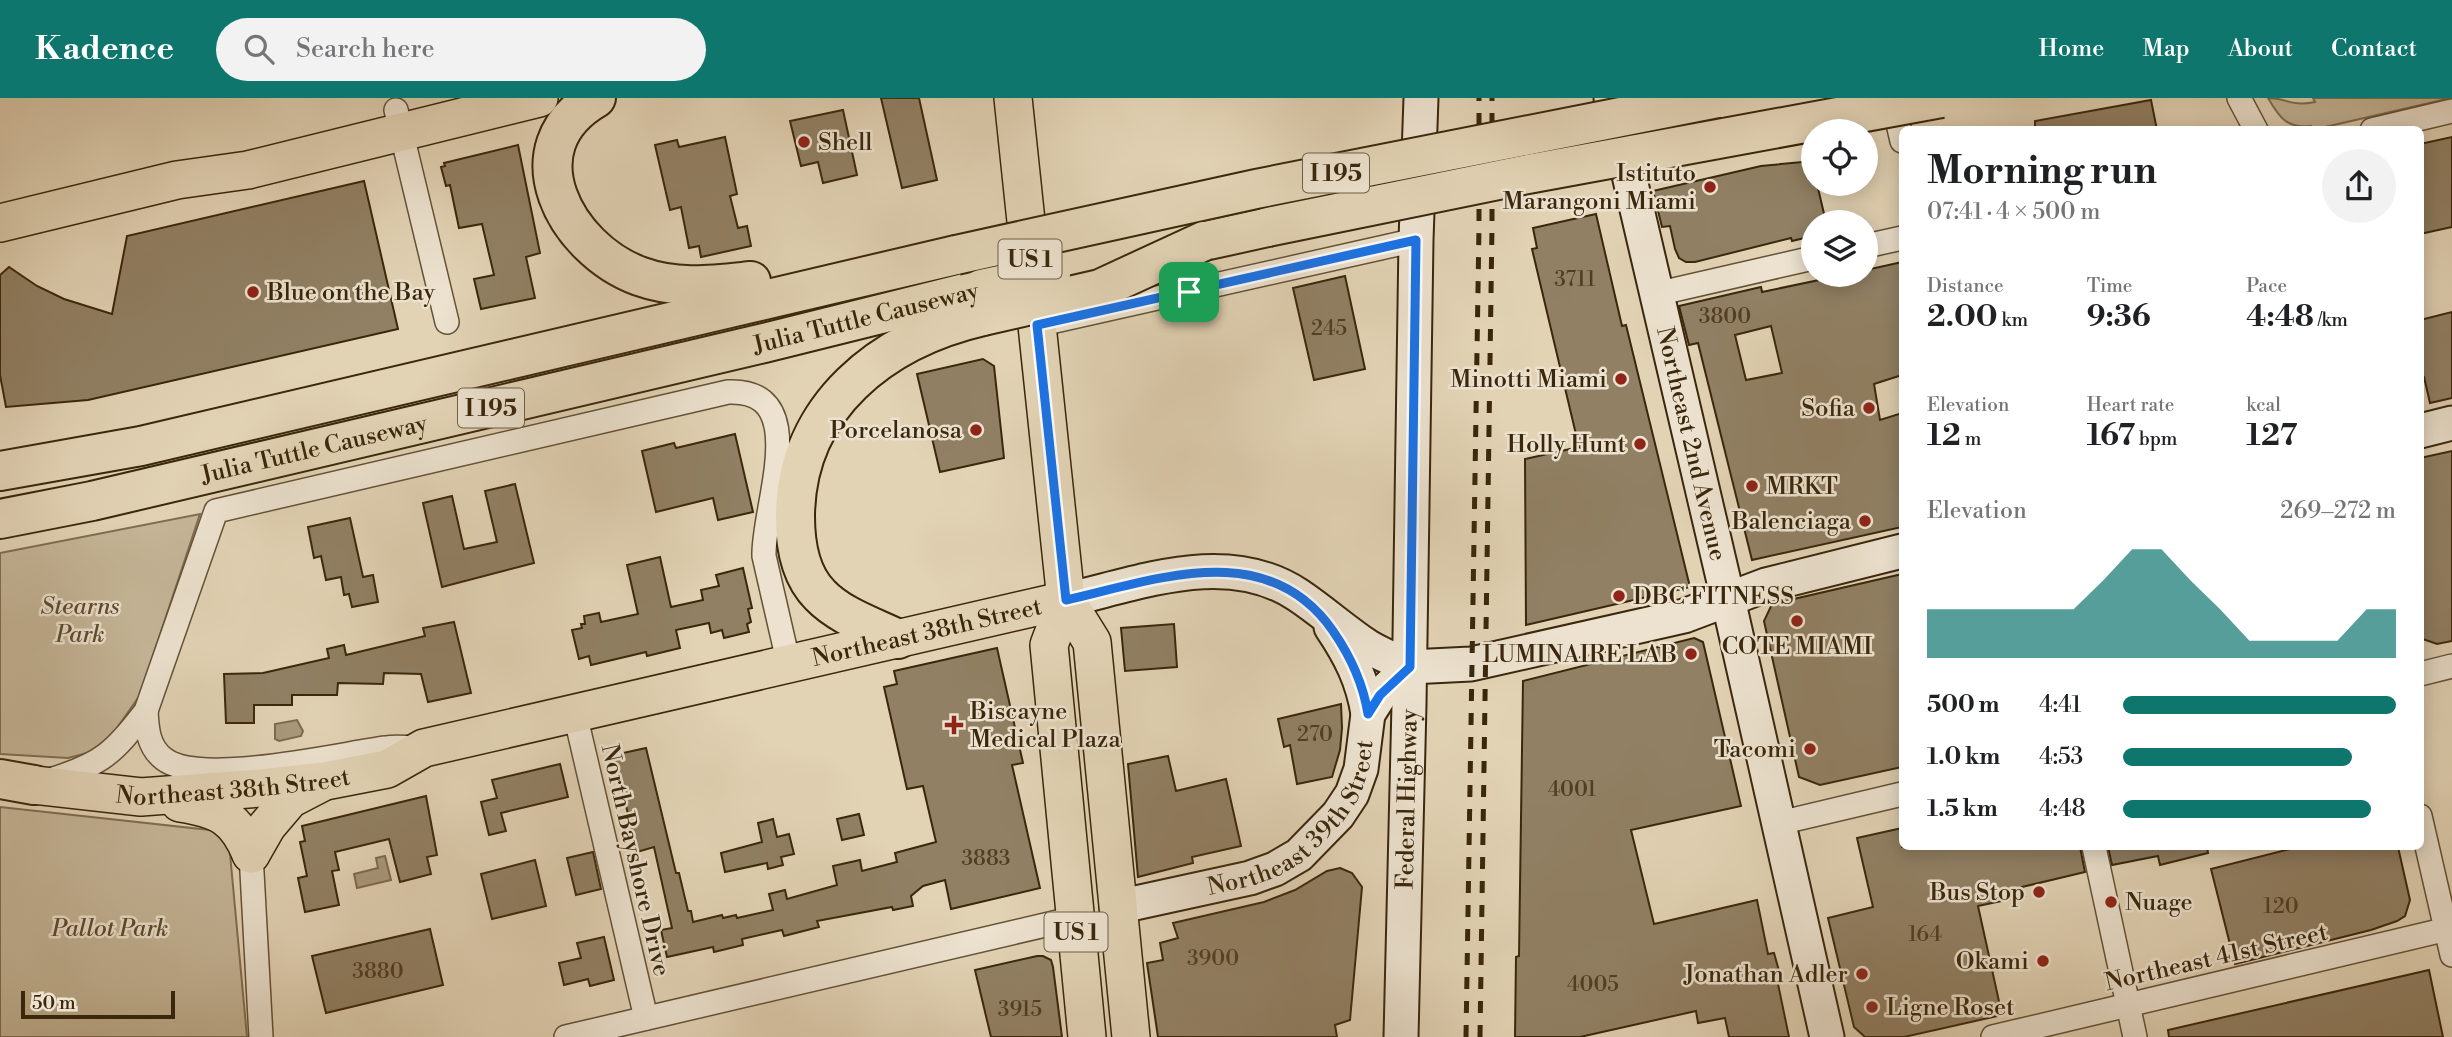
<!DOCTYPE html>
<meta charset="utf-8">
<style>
:root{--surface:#fff;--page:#f2f2f2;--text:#202124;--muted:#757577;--accent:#0f766e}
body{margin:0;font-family:"Libre Bodoni",serif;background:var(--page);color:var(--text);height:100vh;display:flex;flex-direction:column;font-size:26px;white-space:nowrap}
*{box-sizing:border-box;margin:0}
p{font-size:23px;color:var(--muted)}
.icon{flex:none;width:38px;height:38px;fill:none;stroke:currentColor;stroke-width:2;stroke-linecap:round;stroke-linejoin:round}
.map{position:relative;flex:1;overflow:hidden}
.details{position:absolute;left:1899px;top:28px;width:525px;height:724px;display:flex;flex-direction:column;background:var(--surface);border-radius:10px;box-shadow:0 4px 18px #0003}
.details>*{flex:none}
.buttons{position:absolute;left:1801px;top:21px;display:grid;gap:14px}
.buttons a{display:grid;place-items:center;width:77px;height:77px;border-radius:50%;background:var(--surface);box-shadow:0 4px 18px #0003;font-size:35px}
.scale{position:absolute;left:21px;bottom:18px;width:154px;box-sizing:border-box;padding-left:7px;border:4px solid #3a270c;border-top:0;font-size:19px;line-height:24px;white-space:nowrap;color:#3a270c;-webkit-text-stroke:5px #ece2cf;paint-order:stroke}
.pin{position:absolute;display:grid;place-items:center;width:60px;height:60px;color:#fff;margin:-30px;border-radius:14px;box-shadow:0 4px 10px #0006}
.round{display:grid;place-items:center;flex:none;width:74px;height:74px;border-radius:37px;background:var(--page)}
.headline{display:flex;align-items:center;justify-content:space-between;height:119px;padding:0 28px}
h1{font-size:38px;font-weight:800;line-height:52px}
.metrics{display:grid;grid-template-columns:repeat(3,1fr);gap:10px;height:119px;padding:7px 28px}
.metrics div{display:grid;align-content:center}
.metrics b{font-size:30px;font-weight:800}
.metrics small{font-size:19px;font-weight:400}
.metrics p{font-size:19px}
.chart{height:196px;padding:14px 28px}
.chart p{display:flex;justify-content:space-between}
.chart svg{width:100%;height:126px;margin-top:7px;fill:var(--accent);opacity:.7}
ul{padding:0 28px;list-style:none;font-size:23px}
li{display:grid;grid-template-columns:112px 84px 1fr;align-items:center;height:52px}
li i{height:18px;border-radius:9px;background:var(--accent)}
header{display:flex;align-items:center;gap:42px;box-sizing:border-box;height:98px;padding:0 35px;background:var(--accent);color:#fff}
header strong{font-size:33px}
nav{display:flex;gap:38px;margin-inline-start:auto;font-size:24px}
.search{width:490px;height:63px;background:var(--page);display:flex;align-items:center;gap:18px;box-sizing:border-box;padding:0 24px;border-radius:38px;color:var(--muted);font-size:26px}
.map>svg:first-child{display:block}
</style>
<header>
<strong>Kadence</strong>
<div class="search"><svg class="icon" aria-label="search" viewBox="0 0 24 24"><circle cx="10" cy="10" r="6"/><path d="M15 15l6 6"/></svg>Search here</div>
<nav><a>Home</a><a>Map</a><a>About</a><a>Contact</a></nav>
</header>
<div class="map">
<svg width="2452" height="939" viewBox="0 0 2452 939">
<rect width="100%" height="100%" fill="#e2d3b5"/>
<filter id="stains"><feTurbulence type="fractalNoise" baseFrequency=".00286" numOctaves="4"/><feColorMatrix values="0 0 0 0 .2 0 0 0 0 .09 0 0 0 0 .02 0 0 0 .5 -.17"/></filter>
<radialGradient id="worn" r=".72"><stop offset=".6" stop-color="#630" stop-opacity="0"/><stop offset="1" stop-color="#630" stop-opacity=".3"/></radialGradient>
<g fill="#c5b698" stroke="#806e52" stroke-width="2">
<path d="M 2268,0 C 2287,0 2291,9 2315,4 L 2313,0 L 2451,0 L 2312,32 L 2311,28 C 2287,31 2279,19 2268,0 Z"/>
<path d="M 200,416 L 140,597 L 112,637 L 91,654 L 68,660 L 0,656 L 0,455 Z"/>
<path d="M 0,709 L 228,734 L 247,939 L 0,939 Z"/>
</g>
<g fill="#a9997c" stroke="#7d6b4f" stroke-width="2">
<path d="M 297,622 L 303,633 L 301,638 L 279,643 L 275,641 L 275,626 Z"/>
<path d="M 385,758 L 391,782 L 357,790 L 354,776 L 378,770 L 376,760 Z"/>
</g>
<g fill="#918064" stroke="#3a270c" stroke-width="2" fill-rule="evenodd">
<path d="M 881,0 L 919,0 L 937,82 L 902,90 Z"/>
<path d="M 2151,2 L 2157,32 L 2035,32 L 2035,23 Z"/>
<path d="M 843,12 L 857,77 L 823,85 L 818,64 L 801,68 L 790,23 Z"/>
<path d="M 725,39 L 737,96 L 730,98 L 738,130 L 747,128 L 751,148 L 701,159 L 699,148 L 689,150 L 681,109 L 670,112 L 655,47 L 677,42 L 679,49 Z"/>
<path d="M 2452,39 L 2452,129 L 2420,136 L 2420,46 Z"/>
<path d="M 518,47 L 540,155 L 526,159 L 535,200 L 481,211 L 474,181 L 494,177 L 482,126 L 459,130 L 450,87 L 446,88 L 441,69 L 445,68 L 444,65 Z"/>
<path d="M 1813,63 L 1813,86 L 1817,86 L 1826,124 L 1813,124 L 1813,138 L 1792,143 L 1791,140 L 1695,164 L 1686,164 L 1679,160 L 1675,151 L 1670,128 L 1662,129 L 1653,93 L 1761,68 Z"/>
<path d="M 364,83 L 398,231 L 88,302 L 6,309 L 0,277 L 0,177 L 9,169 L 37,188 L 64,201 L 112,216 L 127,138 Z"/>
<path d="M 1596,116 L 1622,228 L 1626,227 L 1690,489 L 1526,527 L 1525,361 L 1579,349 L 1532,151 L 1537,150 L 1533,130 Z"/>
<path d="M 1902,164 L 1902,277 L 1874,286 L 1880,322 L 1902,315 L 1902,429 L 1752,462 L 1698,245 L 1689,247 L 1679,208 L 1761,189 L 1762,194 L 1843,177 L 1866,177 L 1866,172 ZM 1771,228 L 1782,275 L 1746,282 L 1735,237 Z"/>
<path d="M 1345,178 L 1365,271 L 1314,282 L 1293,190 Z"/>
<path d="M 2452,214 L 2452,300 L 2430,305 L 2424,279 L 2420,280 L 2420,222 Z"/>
<path d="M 983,261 L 994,268 L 1004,360 L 940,374 L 917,276 Z"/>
<path d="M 735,336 L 753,414 L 718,422 L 713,400 L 656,414 L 642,353 L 674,345 L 676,350 Z"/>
<path d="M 2452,353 L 2452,543 L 2437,546 L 2420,540 L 2420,360 Z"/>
<path d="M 515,386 L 534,465 L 442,489 L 423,405 L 452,398 L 464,451 L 497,444 L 485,393 Z"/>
<path d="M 350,420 L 363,479 L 373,477 L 378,504 L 352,509 L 349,496 L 344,497 L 341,479 L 326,482 L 321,458 L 314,460 L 308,429 Z"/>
<path d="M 660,459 L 671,509 L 703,502 L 701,492 L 719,488 L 716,477 L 743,470 L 752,510 L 748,511 L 751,524 L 747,526 L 749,534 L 724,540 L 722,532 L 711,535 L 709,525 L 676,532 L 680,550 L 647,558 L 646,554 L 591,567 L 589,558 L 579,561 L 572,532 L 582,530 L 581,526 L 585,526 L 584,518 L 599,515 L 601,524 L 638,516 L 627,467 Z"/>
<path d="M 1902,476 L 1902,669 L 1820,687 L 1799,679 L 1764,523 L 1772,506 Z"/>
<path d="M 454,524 L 471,595 L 428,604 L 421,576 L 384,575 L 383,586 L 338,585 L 337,597 L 292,597 L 292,607 L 254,607 L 254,625 L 226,625 L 224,576 L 263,575 L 329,560 L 327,551 L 344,547 L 346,557 L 425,538 L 423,530 Z"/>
<path d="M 1174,526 L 1177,569 L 1125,573 L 1121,530 Z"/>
<path d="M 1694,540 L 1703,544 L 1741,708 L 1631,732 L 1654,826 L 1757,802 L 1768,856 L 1774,855 L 1781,880 L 1777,881 L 1789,939 L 1729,939 L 1725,920 L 1698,925 L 1696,913 L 1580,939 L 1515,939 L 1516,859 L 1519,858 L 1523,583 Z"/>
<path d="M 997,550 L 1023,665 L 1012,667 L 1040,790 L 951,811 L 945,782 L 923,788 L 911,798 L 913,808 L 893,812 L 892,809 L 817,823 L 819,829 L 784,838 L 782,832 L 742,841 L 743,847 L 714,854 L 713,849 L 667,859 L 661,832 L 672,830 L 654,749 L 637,754 L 614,657 L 646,650 L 676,775 L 679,775 L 688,813 L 691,813 L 693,824 L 722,817 L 723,820 L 736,817 L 737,820 L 773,812 L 769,796 L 785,792 L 787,801 L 837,787 L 833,768 L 860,762 L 862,773 L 897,764 L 895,755 L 936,744 L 923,688 L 907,691 L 884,589 L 897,586 L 894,573 Z"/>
<path d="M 1341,606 L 1342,630 L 1340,652 L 1332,679 L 1297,686 L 1290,647 L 1284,649 L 1278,621 Z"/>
<path d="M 1168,658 L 1176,693 L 1226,681 L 1241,748 L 1192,759 L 1193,765 L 1138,779 L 1128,666 Z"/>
<path d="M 560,666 L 568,699 L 501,715 L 506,733 L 489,737 L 481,704 L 497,700 L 492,682 Z"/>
<path d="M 426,698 L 437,757 L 427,759 L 431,776 L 400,784 L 389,741 L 335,754 L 339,772 L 332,773 L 339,807 L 305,814 L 298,780 L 307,778 L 300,744 L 305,743 L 302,728 Z"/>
<path d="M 859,716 L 864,737 L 842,742 L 837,721 Z"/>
<path d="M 773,721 L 777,739 L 789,736 L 794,756 L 781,759 L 783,767 L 768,771 L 767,765 L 725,774 L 721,755 L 762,744 L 758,725 Z"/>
<path d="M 1902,730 L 1902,749 L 2080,749 L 2085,774 L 2022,789 L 2025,798 L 1978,808 L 2002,917 L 1904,939 L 1865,939 L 1854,929 L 1828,820 L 1873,809 L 1857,740 Z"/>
<path d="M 2108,749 L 2207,749 L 2208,755 L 2160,767 L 2158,758 L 2112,767 Z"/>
<path d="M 2298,749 L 2398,749 L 2410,802 L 2405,818 L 2397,823 L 2371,832 L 2235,866 L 2211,771 Z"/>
<path d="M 593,754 L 601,791 L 576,797 L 567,760 Z"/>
<path d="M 535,762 L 546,808 L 492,821 L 481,776 Z"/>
<path d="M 1340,770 L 1352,775 L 1362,789 L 1350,922 L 1335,927 L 1337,939 L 1158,939 L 1147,865 L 1163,862 L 1160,845 L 1178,840 L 1173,825 L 1264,804 L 1295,792 L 1327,773 Z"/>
<path d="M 430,831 L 443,887 L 326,915 L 312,858 Z"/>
<path d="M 604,839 L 614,882 L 590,888 L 588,881 L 564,887 L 559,865 L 581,860 L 577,845 Z"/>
<path d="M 1037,858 L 1043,858 L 1051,862 L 1053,869 L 1062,939 L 991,939 L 975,872 Z"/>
<path d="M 2429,872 L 2443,939 L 2169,939 L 2168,932 Z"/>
</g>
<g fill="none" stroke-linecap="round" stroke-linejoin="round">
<g stroke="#645236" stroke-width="26">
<g id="street">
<path d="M 1892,0 L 1902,43"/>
<path d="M 2239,0 L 2256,32"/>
<path d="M 396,12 L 447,224"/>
<path d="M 2372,32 L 2452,13"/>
<path d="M 1866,148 L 1902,140"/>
<path d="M 1656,196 L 1813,160"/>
<path d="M 1037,227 L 1416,142"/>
<path d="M 2420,576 L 2452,568"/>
<path d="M 146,613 C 147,631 148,649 164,661 C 200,689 339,656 386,650 C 396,648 407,650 418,650"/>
<path d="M 575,616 L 646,920"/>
<path d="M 50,682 C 103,666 113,655 146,613 L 216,413 L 728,294 C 814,290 762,410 764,458 L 789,567"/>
<path d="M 2420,718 L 2452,857"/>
<path d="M 1779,725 L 1902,696"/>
<path d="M 2094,749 L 2135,939"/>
<path d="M 251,756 L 261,939"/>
<path d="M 566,939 L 1075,820"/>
<path d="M 1993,939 L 2452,830"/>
</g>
</g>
<g stroke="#3a270c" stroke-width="37">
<g id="secondary">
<path id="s1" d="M 1611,0 L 1728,501 L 1827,939"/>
<path d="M 2420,333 L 2452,325"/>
<path d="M 1066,502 C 1141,485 1227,450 1298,497 C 1322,513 1343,532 1367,548 C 1380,556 1395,562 1410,569"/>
<path d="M 1331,529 C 1350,557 1363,583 1368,616"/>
<path id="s2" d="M 1117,809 L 1250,780 L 1275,771 L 1299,757 L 1338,717 L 1352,696 L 1361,671 L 1368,616 L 1380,597 L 1410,569 L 1471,566 L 1684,518 L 1766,487 L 1902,453"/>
<path id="s3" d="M 1401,939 L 1409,606 L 1416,142 L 1421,0"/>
</g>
</g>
<g stroke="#3a270c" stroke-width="40">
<g id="primary">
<path d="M 1013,0 L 1066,502 L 1092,544 L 1131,939"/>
<path d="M 0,125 L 177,82 L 248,72 L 539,0"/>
<path d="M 1066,502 L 1049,547 L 1087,939"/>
<path id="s4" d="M 34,687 L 141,699 L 261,690 L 325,683 L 387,671 L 424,650 L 1066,502"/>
<path d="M 180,705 C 219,711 236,719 251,756"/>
<path d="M 251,756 L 267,728 L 290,701 L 319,686"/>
</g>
</g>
<g stroke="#3a270c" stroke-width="42">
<g id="highway">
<path d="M 596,0 C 510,50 566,151 639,178 C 677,192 712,187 751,183"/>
<path d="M 1204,143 L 1268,129"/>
<path d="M 0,373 L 141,348 L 956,157"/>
<path id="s5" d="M 0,421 L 92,403 L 764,245 L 981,191"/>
<path d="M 898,541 C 871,528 840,518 820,497 C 799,476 795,445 795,418 C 796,308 883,241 983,218"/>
<path d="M 0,681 L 34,687"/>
</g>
</g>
<use href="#street" stroke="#ece2cf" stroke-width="23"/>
<use href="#secondary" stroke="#ece2cf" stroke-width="33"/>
<use href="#primary" stroke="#e2d3b5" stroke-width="37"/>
<use href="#highway" stroke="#e2d3b5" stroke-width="38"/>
<g stroke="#3a270c" stroke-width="5" stroke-dasharray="12 12" stroke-linecap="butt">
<path d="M 1466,939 L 1479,129 L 1479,0"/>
<path d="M 1480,939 L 1492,128 L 1492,0"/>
</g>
<g stroke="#3a270c" stroke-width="42" stroke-linecap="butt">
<g id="highway-bridge">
<path d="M 1268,129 L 1523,77 L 1941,0"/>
<path d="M 956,157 L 1256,91 L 1717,0"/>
<path d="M 981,191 L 1051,176"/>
<path d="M 983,218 L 1100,191 L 1204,143"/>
</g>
</g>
<use href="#highway-bridge" stroke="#e2d3b5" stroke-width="38"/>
</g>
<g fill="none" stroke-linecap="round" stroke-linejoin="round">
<g stroke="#fff" stroke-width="14">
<path id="route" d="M 1416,142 L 1410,569 L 1380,597 L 1368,616 C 1363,585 1351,559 1333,533 C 1268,439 1158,481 1066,502 L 1037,227 Z"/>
</g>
<use href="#route" stroke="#1a73e8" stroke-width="9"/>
</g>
<g fill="#8f2418" stroke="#ece2cf" stroke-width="2.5">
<circle cx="804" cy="44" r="7"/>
<circle cx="1710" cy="89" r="7"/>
<circle cx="253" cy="194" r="7"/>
<circle cx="1621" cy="281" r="7"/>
<circle cx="1869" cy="310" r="7"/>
<circle cx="976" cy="332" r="7"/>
<circle cx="1640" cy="346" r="7"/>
<circle cx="1752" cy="388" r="7"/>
<circle cx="1865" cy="423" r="7"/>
<circle cx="1619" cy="498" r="7"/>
<circle cx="1797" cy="523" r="7"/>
<circle cx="1691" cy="556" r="7"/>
<path d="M950.5 616.5h7v7h7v7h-7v7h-7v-7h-7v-7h7z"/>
<circle cx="1810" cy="651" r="7"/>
<circle cx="2039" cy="794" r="7"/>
<circle cx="2111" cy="804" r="7"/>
<circle cx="2043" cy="863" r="7"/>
<circle cx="1862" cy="876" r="7"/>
<circle cx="1872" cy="909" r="7"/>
</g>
<g text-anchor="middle" stroke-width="5" stroke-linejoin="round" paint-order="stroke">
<g font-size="21" fill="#503d22">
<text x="1575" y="188">3711</text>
<text x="1725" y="225">3800</text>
<text x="1329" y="237">245</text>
<text x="1315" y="643">270</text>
<text x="1572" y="698">4001</text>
<text x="986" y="767">3883</text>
<text x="2281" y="815">120</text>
<text x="1925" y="843">164</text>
<text x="1213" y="867">3900</text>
<text x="378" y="880">3880</text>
<text x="1593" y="893">4005</text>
<text x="1020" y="918">3915</text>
</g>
<g fill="#ece2cf" stroke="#6f5f46" stroke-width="2">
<rect x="1303" y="55.5" width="66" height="39" rx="5"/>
<rect x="998.5" y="141.5" width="63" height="39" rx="5"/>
<rect x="458" y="290.5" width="66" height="39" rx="5"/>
<rect x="1044.5" y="814.5" width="63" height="39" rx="5"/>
</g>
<g font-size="23" font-weight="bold" fill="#3a270c">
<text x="1336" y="83">I 195</text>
<text x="1030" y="169">US 1</text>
<text x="491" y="318">I 195</text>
<text x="1076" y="842">US 1</text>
</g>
<g font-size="24" fill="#3a270c" stroke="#ece2cf" text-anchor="end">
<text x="818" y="52" text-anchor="start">Shell</text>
<text x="1696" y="83">Istituto<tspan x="1696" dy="28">Marangoni Miami</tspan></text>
<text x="267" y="202" text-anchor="start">Blue on the Bay</text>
<text x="1607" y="289">Minotti Miami</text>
<text x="1855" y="318">Sofia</text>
<text x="962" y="340">Porcelanosa</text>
<text x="1626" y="354">Holly Hunt</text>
<text x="1766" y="396" text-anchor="start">MRKT</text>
<text x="1851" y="431">Balenciaga</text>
<text x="1633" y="506" text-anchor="start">DBC FITNESS</text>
<text x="1797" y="556" text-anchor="middle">COTE MIAMI</text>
<text x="1677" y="564">LUMINAIRE LAB</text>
<text x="970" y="621" text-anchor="start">Biscayne<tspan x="970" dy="28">Medical Plaza</tspan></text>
<text x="1796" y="659">Tacomi</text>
<text x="2025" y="802">Bus Stop</text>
<text x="2125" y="812" text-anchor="start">Nuage</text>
<text x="2029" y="871">Okami</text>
<text x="1848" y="884">Jonathan Adler</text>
<text x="1886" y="917" text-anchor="start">Ligne Roset</text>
</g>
<g font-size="24" fill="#3a270c" stroke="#ece2cf">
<text dy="8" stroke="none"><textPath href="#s5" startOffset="889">Julia Tuttle Causeway</textPath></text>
<text dy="8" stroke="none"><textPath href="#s1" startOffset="355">Northeast 2nd Avenue</textPath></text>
<text dy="8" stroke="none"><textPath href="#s5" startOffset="322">Julia Tuttle Causeway</textPath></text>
<text dy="8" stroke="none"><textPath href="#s4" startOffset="914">Northeast 38th Street</textPath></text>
<text dy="8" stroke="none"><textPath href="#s4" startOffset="200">Northeast 38th Street</textPath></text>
<text dy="8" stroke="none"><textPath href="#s3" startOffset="238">Federal Highway</textPath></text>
<text dy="8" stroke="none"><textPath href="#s2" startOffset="210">Northeast 39th Street</textPath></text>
<text transform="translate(636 762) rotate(77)" y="8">North Bayshore Drive</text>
<text transform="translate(2216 859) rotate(-13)" y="8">Northeast 41st Street</text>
</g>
<g font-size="24" font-style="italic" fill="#5d4b2f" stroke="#ece2cf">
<text x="80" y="516">Stearns<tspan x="80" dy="28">Park</tspan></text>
<text x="110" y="838">Pallot Park</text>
</g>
</g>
<rect width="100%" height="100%" filter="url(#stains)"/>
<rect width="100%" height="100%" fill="url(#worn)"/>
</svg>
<div class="buttons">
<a><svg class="icon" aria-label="locate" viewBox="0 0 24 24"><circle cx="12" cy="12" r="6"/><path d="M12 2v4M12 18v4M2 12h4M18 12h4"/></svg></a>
<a><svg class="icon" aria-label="layers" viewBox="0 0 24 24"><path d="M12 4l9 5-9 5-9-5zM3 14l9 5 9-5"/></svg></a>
</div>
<div class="scale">50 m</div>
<div class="pin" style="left:1189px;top:194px;background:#1e9e55"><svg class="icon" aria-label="arrive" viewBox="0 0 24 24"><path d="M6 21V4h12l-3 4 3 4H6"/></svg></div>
<section class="details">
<div class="headline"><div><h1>Morning run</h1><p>07:41 · 4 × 500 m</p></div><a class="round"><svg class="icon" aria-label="share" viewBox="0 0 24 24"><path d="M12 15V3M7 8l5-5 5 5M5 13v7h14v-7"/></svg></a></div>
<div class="metrics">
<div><p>Distance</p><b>2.00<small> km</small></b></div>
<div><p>Time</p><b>9:36</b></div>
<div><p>Pace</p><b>4:48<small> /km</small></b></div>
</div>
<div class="metrics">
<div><p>Elevation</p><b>12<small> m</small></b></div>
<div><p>Heart rate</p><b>167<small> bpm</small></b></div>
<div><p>kcal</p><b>127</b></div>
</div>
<div class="chart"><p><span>Elevation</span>269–272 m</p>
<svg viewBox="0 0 160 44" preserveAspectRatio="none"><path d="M0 44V27L10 27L20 27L30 27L40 27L50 27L60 17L70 6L80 6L90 17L100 27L110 38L120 38L130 38L140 38L150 27L160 27V44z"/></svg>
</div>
<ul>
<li><b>500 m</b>4:41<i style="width:100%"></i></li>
<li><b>1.0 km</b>4:53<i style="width:84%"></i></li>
<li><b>1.5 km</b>4:48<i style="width:91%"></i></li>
</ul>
</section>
</div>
